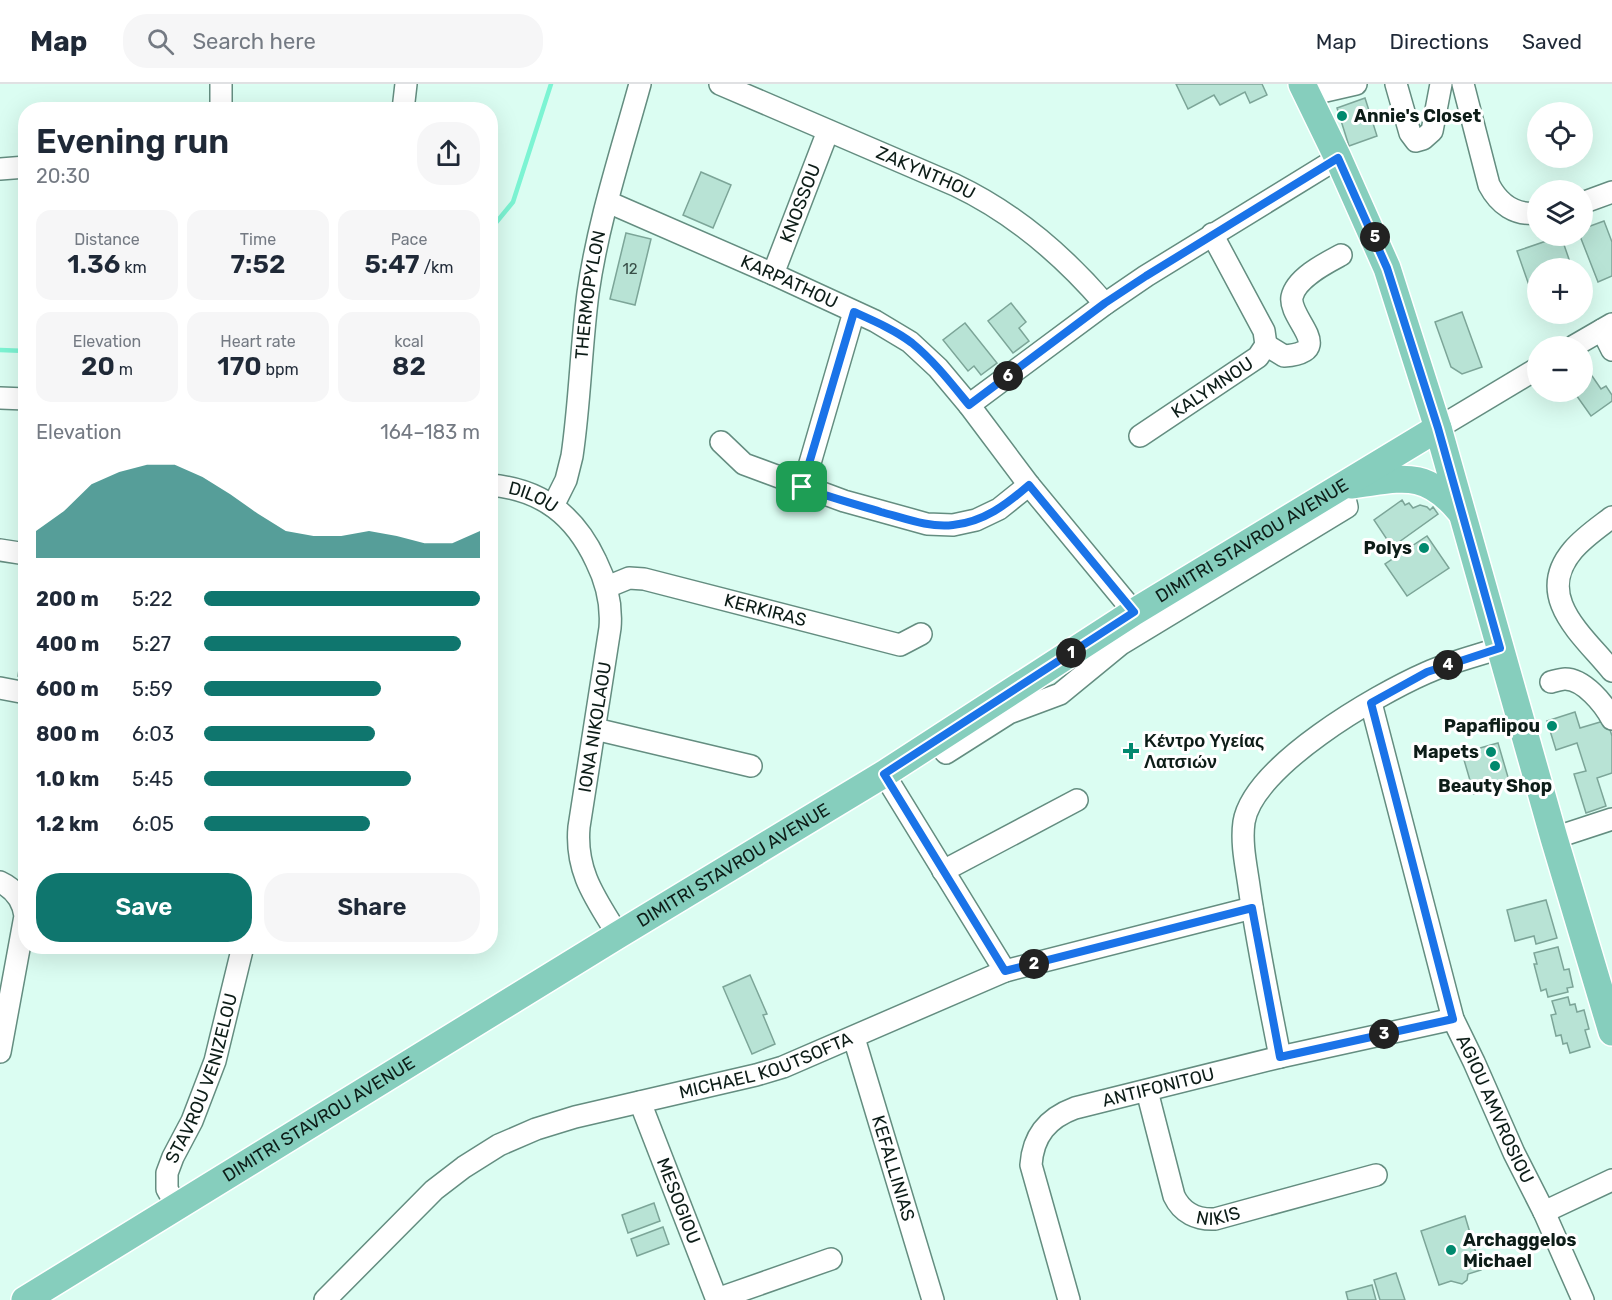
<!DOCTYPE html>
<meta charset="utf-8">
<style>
:root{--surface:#fff;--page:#f6f6f7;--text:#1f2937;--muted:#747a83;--line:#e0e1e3;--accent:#0f766e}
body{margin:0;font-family:Rubik,sans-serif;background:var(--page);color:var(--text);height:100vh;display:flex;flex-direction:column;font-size:22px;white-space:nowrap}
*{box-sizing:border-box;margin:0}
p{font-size:20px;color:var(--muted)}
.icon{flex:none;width:33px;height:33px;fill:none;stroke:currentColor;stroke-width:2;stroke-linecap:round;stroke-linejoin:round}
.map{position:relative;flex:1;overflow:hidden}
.drawer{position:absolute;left:18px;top:18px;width:480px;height:852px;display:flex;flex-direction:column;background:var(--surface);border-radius:24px;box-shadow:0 6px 24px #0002}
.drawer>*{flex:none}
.buttons{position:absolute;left:1527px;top:18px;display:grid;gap:12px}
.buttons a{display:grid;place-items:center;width:66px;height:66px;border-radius:50%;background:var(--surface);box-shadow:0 6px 24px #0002;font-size:30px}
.pin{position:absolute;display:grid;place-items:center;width:51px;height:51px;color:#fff;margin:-26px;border-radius:12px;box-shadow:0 3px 9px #0006}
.km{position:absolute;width:30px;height:30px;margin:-15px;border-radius:50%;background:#222;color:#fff;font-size:16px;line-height:30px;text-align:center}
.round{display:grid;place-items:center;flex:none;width:63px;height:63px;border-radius:24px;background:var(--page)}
.head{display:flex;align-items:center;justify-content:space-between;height:102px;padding:0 18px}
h1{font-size:33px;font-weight:600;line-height:45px}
.stats{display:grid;grid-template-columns:repeat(3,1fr);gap:9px;height:102px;padding:6px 18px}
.stats div{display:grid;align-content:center;border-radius:15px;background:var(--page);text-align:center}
.stats b{font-size:26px;font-weight:600}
.stats small{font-size:16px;font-weight:400}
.stats p{font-size:16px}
.chart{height:168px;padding:12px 18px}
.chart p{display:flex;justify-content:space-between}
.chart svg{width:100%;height:108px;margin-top:6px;fill:var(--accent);opacity:.7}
.primary-button{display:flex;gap:12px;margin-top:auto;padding:12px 18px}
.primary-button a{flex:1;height:69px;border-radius:24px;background:var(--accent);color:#fff;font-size:24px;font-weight:600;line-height:69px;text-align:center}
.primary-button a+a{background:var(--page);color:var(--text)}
ul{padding:0 18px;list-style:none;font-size:20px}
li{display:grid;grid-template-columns:96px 72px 1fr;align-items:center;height:45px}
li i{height:15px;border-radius:8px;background:var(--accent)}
header{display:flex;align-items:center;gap:36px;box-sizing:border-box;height:84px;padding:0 30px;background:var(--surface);border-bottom:2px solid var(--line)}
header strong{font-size:28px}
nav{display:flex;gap:33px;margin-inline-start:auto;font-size:21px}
.search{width:420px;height:54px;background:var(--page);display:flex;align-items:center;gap:15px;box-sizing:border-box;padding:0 21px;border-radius:24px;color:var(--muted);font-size:22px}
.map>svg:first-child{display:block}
</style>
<header>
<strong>Map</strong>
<div class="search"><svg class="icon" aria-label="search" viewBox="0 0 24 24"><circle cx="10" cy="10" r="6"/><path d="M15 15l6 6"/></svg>Search here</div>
<nav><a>Map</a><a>Directions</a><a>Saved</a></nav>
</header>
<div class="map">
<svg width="1612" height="1216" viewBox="0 0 1612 1216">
<rect width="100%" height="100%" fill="#dbfdf2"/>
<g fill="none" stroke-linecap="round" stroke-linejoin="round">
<g stroke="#7cf4d3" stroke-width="4.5">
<path d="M 490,146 L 513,118 L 551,0"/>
<path d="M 0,266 L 26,267"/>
</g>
</g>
<g fill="#b8e3d5" stroke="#7ca598" stroke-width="1.5">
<path d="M 1176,0 L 1262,0 L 1267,11 L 1250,19 L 1245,8 L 1220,21 L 1214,11 L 1188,25 Z"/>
<path d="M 1365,14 L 1377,52 L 1349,62 L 1337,24 Z"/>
<path d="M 701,88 L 731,101 L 713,144 L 683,131 Z"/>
<path d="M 1604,137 L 1612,158 L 1612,192 L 1598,198 L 1580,152 L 1582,152 L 1582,145 Z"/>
<path d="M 626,149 L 651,155 L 635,221 L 610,215 Z"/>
<path d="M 1561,152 L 1572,184 L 1538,184 L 1538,227 L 1517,167 Z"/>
<path d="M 1011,219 L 1026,238 L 1019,244 L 1029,257 L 1013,269 L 988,237 Z"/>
<path d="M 1462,228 L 1482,283 L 1462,290 L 1451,283 L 1435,238 Z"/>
<path d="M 965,239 L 997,279 L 981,291 L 974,282 L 968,287 L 943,256 Z"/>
<path d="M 1590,289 L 1601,305 L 1606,302 L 1612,311 L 1612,317 L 1591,332 L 1574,308 L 1582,308 L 1582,294 Z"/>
<path d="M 1402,416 L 1405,421 L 1409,419 L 1413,424 L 1420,421 L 1427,423 L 1430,426 L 1433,423 L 1438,430 L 1392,463 L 1374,436 Z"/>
<path d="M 1427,452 L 1449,484 L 1407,512 L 1385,480 Z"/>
<path d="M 25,545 L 26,545 L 26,593 L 18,592 Z"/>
<path d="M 1575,628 L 1580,644 L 1607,636 L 1612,652 L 1612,689 L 1597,694 L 1606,722 L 1586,729 L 1574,690 L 1586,687 L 1577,659 L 1556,666 L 1547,637 Z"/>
<path d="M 1498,659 L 1510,700 L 1474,710 L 1462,669 Z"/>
<path d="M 1546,816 L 1557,854 L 1536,860 L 1534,852 L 1515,857 L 1507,826 Z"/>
<path d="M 1558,863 L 1564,886 L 1569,885 L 1573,903 L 1567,904 L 1568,908 L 1548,913 L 1546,905 L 1541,907 L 1534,880 L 1537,880 L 1534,869 Z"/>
<path d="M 750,891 L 767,930 L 763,931 L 775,960 L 752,970 L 723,903 Z"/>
<path d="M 1568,913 L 1570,921 L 1575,920 L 1577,928 L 1584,926 L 1589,945 L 1585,946 L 1590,963 L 1570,969 L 1567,959 L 1563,960 L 1561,951 L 1556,952 L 1551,931 L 1556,930 L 1552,917 Z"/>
<path d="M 654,1119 L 660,1137 L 628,1149 L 622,1131 Z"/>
<path d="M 1465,1132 L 1481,1186 L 1468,1190 L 1467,1196 L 1462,1200 L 1451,1197 L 1439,1201 L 1421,1147 Z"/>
<path d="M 663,1143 L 669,1160 L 637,1172 L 631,1155 Z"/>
<path d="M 1396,1189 L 1405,1216 L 1380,1216 L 1374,1196 Z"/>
<path d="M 1372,1201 L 1376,1216 L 1348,1216 L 1346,1208 Z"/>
</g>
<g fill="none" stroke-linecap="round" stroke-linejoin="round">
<g stroke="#648d80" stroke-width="24">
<g id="minor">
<path id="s1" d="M 720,0 L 955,101 C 1014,129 1062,170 1105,220"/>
<path d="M 1396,0 L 1410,49 L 1416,57 L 1423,55 L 1432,47 L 1441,0"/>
<path d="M 1463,0 L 1489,101 C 1499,120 1515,132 1538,129"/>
<path d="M 1308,11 L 1356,0"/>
<path d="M 221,26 L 221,0"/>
<path d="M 403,26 L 406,0"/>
<path d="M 0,85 L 26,83"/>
<path id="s2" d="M 608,118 L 773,190 L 875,237 L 910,258 L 938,284 L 969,321 L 1029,401 L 1134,528"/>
<path d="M 1582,119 L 1612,108"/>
<path id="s3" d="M 773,190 L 828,47"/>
<path d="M 1602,246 L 1612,266"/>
<path d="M 1266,261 L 1284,272 C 1338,268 1288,235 1292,213 C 1296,194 1326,179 1341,171"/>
<path d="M 1574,262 L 1612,240"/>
<path d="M 0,314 L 26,315"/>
<path d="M 969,321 L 1105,220 L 1146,192 L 1338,74"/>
<path d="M 1438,344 L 1538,284"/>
<path id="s4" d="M 1140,352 L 1258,273 L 1266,261 L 1264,247 L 1212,150"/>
<path d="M 721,358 L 744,380 L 844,417 L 927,440 L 953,441 L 976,436 L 999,425 L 1029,401"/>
<path id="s5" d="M 490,401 C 542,405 575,432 596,477 C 607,499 612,520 610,544 L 579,743 C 575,788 596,815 618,851"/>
<path d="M 803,403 L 854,228"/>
<path id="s6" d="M 553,422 L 566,396 L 572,372 C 580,318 581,263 588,209 C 598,138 621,69 640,0"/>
<path d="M 1612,433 C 1599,443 1584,453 1573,466 C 1533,513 1583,551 1612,587"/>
<path d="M 0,466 L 26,470"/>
<path id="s7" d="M 607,503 L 629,494 L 644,495 L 900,561 L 921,550"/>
<path d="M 1551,598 C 1555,597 1561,595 1565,595 C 1584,595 1604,620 1612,635"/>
<path d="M 0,604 L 26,609"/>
<path id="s8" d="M 1371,619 L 1453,935 L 1474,978 L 1514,1069 L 1544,1128 L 1583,1216"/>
<path d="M 595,645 L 751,682"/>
<path d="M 935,657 L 946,669 L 1009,629 L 1060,610 L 1121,560 L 1347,423 L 1342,402"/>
<path d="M 884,690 L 1005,887"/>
<path d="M 1554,754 L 1612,735"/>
<path d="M 943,787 L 1077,716"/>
<path d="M 0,798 C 15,805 23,816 25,832 L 0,968"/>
<path id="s9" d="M 854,954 L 933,1216"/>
<path d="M 1280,973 C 1269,916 1257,859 1249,802 C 1246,781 1241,759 1244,738 C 1253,682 1376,611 1426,589 C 1450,578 1476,572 1500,564"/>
<path id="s10" d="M 1147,1007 L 1174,1112 C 1182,1129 1197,1136 1215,1135 L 1376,1091"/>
<path id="s11" d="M 640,1018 L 717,1216"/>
<path id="s12" d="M 177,1123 L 167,1105 L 167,1089 L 173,1073 L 192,1037 L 215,977 L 243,862"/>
<path d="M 1544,1128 L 1612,1096"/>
<path d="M 717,1215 L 831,1175"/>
<path id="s13" d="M 325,1216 L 434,1106 L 464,1083 L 499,1061 L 536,1045 L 575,1033 L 756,991 L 783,983 L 1005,887 L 1252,824"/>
<path id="s14" d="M 1069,1216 L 1031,1081 C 1033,1051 1048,1034 1075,1024 L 1280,973 L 1453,935"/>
</g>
</g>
<g stroke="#fff" stroke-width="30">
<g id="major">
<path d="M 1302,0 L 1338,74 L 1387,184 L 1438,344 L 1554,754 L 1612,948"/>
<path d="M 1351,401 C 1401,395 1424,384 1460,427"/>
<path id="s15" d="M 25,1216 L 618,851 L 884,690 L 1134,528 L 1438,344"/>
</g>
</g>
<use href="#minor" stroke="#fff" stroke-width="21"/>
<use href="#major" stroke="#86cebd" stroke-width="27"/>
</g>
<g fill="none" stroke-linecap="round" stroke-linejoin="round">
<g stroke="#fff" stroke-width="12">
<path id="route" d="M 1338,74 L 1387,184 L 1438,344 L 1500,564 L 1427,588 L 1371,619 L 1453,935 L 1280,973 L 1252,824 L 1005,887 L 884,690 L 1134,528 L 1029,401 C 1007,420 984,438 953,441 C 929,444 904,434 881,428 C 855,420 828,413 802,403 L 854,228 C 874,237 895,246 912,259 C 934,277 951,299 969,321 L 1105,219 L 1146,192 Z"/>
</g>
<use href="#route" stroke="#1a73e8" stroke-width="8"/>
</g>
<g fill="#00896e" stroke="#fff" stroke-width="2">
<circle cx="1342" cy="32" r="6"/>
<circle cx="1424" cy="464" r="6"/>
<circle cx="1552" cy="642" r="6"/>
<path d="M1128 658h6v6h6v6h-6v6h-6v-6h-6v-6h6z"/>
<circle cx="1491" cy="668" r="6"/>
<circle cx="1495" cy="682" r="6"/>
<circle cx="1451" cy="1166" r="6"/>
</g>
<g text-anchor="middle" stroke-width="6" stroke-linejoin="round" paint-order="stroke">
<g font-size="15" fill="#384e47">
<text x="630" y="190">12</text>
</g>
<g font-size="18" font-weight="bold" fill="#0d1d18" stroke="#fff" text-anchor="start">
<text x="1354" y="38">Annie's Closet</text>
<text x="1412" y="470" text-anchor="end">Polys</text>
<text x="1540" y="648" text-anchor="end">Papaflipou</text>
<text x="1144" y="663">Κέντρο Υγείας<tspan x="1144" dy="21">Λατσιών</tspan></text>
<text x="1479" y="674" text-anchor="end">Mapets</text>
<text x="1495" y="708" text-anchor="middle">Beauty Shop</text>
<text x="1463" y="1162">Archaggelos<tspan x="1463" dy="21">Michael</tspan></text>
</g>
<g font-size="18" fill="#0d1d18" stroke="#fff">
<text dy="6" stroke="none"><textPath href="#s1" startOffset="224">ZAKYNTHOU</textPath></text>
<text dy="6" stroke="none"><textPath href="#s3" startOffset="76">KNOSSOU</textPath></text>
<text dy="6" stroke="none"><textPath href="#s2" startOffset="198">KARPATHOU</textPath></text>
<text dy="6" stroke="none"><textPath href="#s6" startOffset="216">THERMOPYLON</textPath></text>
<text dy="6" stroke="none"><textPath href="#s4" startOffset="87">KALYMNOU</textPath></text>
<text dy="6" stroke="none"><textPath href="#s5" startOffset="45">DILOU</textPath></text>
<text dy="6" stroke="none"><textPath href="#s15" startOffset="1443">DIMITRI STAVROU AVENUE</textPath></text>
<text dy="6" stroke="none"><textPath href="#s7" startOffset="164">KERKIRAS</textPath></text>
<text transform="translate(595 643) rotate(-81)" y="6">IONA NIKOLAOU</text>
<text dy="6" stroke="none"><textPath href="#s15" startOffset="831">DIMITRI STAVROU AVENUE</textPath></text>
<text dy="6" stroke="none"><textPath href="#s13" startOffset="513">MICHAEL KOUTSOFTA</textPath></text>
<text dy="6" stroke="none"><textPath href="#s12" startOffset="138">STAVROU VENIZELOU</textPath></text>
<text dy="6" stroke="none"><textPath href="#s14" startOffset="303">ANTIFONITOU</textPath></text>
<text dy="6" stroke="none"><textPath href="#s8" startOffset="426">AGIOU AMVROSIOU</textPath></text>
<text dy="6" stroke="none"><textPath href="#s15" startOffset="345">DIMITRI STAVROU AVENUE</textPath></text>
<text dy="6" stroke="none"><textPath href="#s9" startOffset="136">KEFALLINIAS</textPath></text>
<text dy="6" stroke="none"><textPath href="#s11" startOffset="106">MESOGIOU</textPath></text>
<text dy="6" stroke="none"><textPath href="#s10" startOffset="162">NIKIS</textPath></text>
</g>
</g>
</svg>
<div class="buttons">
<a><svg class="icon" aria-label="locate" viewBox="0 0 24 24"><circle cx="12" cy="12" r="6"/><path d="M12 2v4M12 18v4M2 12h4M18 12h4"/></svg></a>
<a><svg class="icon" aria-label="layers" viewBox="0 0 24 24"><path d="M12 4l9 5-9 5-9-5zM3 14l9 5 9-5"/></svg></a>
<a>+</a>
<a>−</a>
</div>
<div class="pin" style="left:802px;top:403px;background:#1e9e55"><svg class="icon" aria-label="arrive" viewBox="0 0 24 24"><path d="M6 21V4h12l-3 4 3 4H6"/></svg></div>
<b class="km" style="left:1071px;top:569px">1</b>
<b class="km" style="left:1034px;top:880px">2</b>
<b class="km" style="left:1384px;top:950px">3</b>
<b class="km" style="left:1448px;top:581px">4</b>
<b class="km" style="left:1375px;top:153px">5</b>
<b class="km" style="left:1008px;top:292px">6</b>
<section class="drawer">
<div class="head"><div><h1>Evening run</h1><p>20:30</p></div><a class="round"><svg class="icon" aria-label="share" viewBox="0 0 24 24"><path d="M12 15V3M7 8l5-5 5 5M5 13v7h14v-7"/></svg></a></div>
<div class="stats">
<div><p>Distance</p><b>1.36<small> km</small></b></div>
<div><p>Time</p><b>7:52</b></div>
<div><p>Pace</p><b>5:47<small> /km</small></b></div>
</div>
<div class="stats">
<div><p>Elevation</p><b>20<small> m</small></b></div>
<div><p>Heart rate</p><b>170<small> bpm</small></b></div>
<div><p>kcal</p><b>82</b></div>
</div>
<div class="chart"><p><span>Elevation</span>164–183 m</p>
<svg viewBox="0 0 160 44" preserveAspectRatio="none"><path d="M0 44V33L10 25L20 14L30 9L40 6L50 6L60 11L70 18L80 26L90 33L100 35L110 35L120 33L130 35L140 38L150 38L160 33V44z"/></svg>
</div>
<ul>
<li><b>200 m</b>5:22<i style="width:100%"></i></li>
<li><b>400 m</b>5:27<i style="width:93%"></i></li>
<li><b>600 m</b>5:59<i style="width:64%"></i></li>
<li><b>800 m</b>6:03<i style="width:62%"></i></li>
<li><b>1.0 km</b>5:45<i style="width:75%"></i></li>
<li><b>1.2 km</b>6:05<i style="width:60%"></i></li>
</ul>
<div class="primary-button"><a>Save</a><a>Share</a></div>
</section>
</div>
